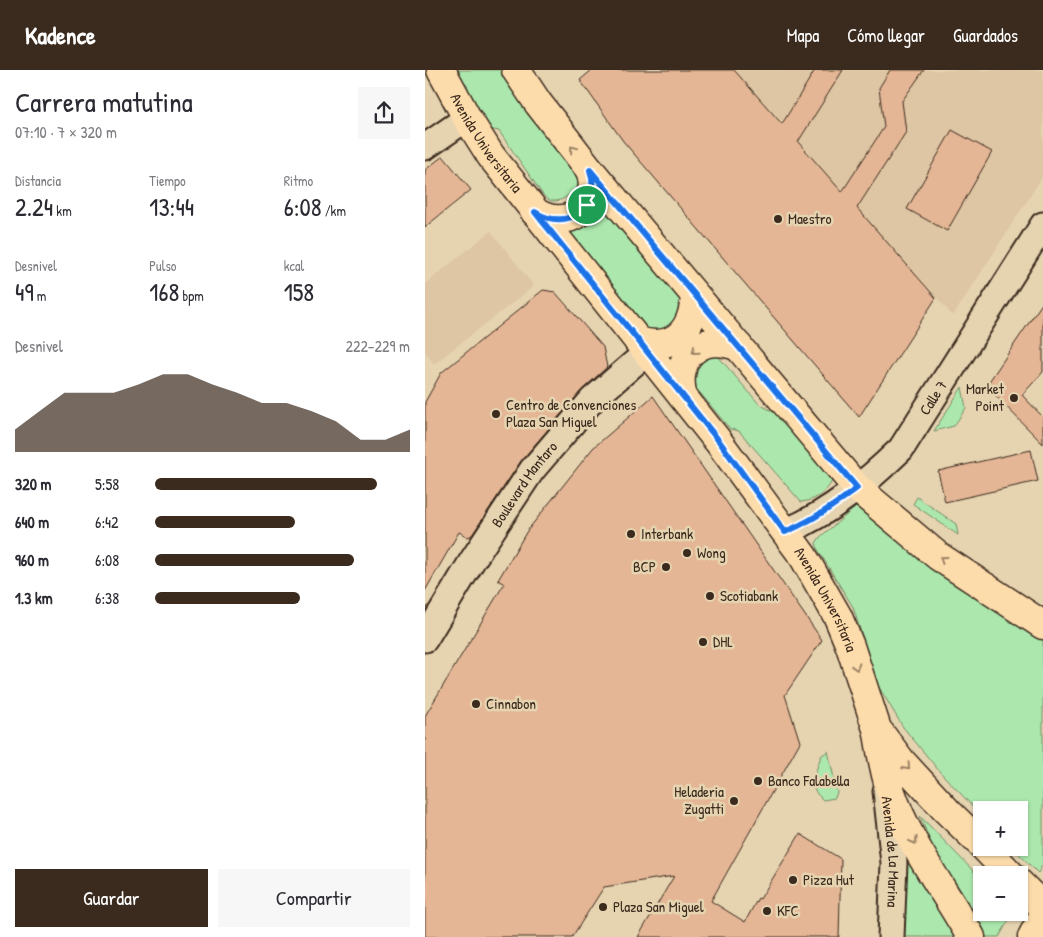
<!DOCTYPE html>
<html lang="es">
<meta charset="utf-8">
<style>
:root{--surface:#fff;--page:#f7f7f7;--text:#2b2b33;--muted:#7c7c81;--accent:#3b2a1e}
body{margin:0;font-family:"Patrick Hand",sans-serif;background:var(--page);color:var(--text);height:100vh;display:flex;flex-direction:column;font-size:19px;white-space:nowrap}
*{box-sizing:border-box;margin:0}
p{font-size:16px;color:var(--muted)}
.icon{flex:none;width:28px;height:28px;fill:none;stroke:currentColor;stroke-width:2;stroke-linecap:round;stroke-linejoin:round}
.map{position:relative;flex:1;overflow:hidden}
.panel{display:flex;flex-direction:column;background:var(--surface);width:425px}
.panel>*{flex:none}
.tools{position:absolute;left:548px;top:731px;display:grid;gap:10px}
.tools a{display:grid;place-items:center;width:55px;height:55px;border-radius:0px;background:var(--surface);box-shadow:0 1px 4px #0004;font-size:25px}
.pin{position:absolute;display:grid;place-items:center;width:42px;height:42px;color:#fff;margin:-21px;border:2px solid #fff;border-radius:50%;box-shadow:0 1px 5px #0007}
.round{display:grid;place-items:center;flex:none;width:52px;height:52px;border-radius:0px;background:var(--page)}
.overview{display:flex;align-items:center;justify-content:space-between;height:85px;padding:0 15px}
h1{font-size:28px;font-weight:600;line-height:38px}
.metrics{display:grid;grid-template-columns:repeat(3,1fr);gap:8px;height:85px;padding:5px 15px}
.metrics div{display:grid;align-content:center}
.metrics b{font-size:25px;font-weight:600}
.metrics small{font-size:14px;font-weight:400}
.metrics p{font-size:14px}
.chart{height:140px;padding:10px 15px}
.chart p{display:flex;justify-content:space-between}
.chart svg{width:100%;height:90px;margin-top:5px;fill:var(--accent);opacity:.7}
.primary-button{display:flex;gap:10px;margin-top:auto;padding:10px 15px}
.primary-button a{flex:1;height:58px;border-radius:0px;background:var(--accent);color:#fff;font-size:20px;font-weight:600;line-height:58px;text-align:center}
.primary-button a+a{background:var(--page);color:var(--text)}
ul{padding:0 15px;list-style:none;font-size:16px}
li{display:grid;grid-template-columns:80px 60px 1fr;align-items:center;height:38px}
li i{height:12px;border-radius:6px;background:var(--accent)}
header{display:flex;align-items:center;gap:30px;box-sizing:border-box;height:70px;padding:0 25px;background:var(--accent);color:#fff}
header strong{font-size:24px}
nav{display:flex;gap:28px;margin-inline-start:auto;font-size:18px}
main{display:flex;flex:1;min-height:0}
.map>svg:first-child{display:block}
</style>
<header>
<strong>Kadence</strong>
<nav><a>Mapa</a><a>Cómo llegar</a><a>Guardados</a></nav>
</header>
<main>
<section class="panel">
<div class="overview"><div><h1>Carrera matutina</h1><p>07:10 · 7 × 320 m</p></div><a class="round"><svg class="icon" aria-label="share" viewBox="0 0 24 24"><path d="M12 15V3M7 8l5-5 5 5M5 13v7h14v-7"/></svg></a></div>
<div class="metrics">
<div><p>Distancia</p><b>2.24<small> km</small></b></div>
<div><p>Tiempo</p><b>13:44</b></div>
<div><p>Ritmo</p><b>6:08<small> /km</small></b></div>
</div>
<div class="metrics">
<div><p>Desnivel</p><b>49<small> m</small></b></div>
<div><p>Pulso</p><b>168<small> bpm</small></b></div>
<div><p>kcal</p><b>158</b></div>
</div>
<div class="chart"><p><span>Desnivel</span>222–229 m</p>
<svg viewBox="0 0 160 44" preserveAspectRatio="none"><path d="M0 44V33L10 24L20 15L30 15L40 15L50 11L60 6L70 6L80 11L90 15L100 20L110 20L120 24L130 29L140 38L150 38L160 33V44z"/></svg>
</div>
<ul>
<li><b>320 m</b>5:58<i style="width:87%"></i></li>
<li><b>640 m</b>6:42<i style="width:55%"></i></li>
<li><b>960 m</b>6:08<i style="width:78%"></i></li>
<li><b>1.3 km</b>6:38<i style="width:57%"></i></li>
</ul>
<div class="primary-button"><a>Guardar</a><a>Compartir</a></div>
</section>
<div class="map">
<svg width="618" height="867" viewBox="0 0 618 867">
<rect width="100%" height="100%" fill="#e6d4b1"/>
<filter id="ink" filterUnits="userSpaceOnUse"><feTurbulence type="fractalNoise" baseFrequency=".02" numOctaves="2"/><feDisplacementMap in="SourceGraphic" scale="10" xChannelSelector="R" yChannelSelector="G"/><feConvolveMatrix kernelMatrix="1 2 1 2 8 2 1 2 1" color-interpolation-filters="sRGB"/></filter>
<g filter="url(#ink)">
<g fill="#dec5a3">
<path d="M 309,0 L 618,0 L 618,106 L 528,246 Z"/>
<path d="M 66,161 L 109,216 L 9,294 L 0,281 L 0,214 Z"/>
</g>
<g fill="#ace8ad" stroke="#748966">
<path d="M 28,0 L 79,0 L 156,110 C 153,119 139,132 128,131 C 124,131 121,128 118,125 L 74,61 L 59,58 Z"/>
<path d="M 177,122 L 263,228 L 254,253 L 227,267 L 138,155 Z"/>
<path d="M 292,285 L 334,334 L 362,349 L 408,408 C 404,421 390,431 376,432 L 314,361 L 305,359 L 271,318 L 269,305 L 270,296 L 279,287 Z"/>
<path d="M 537,317 L 541,338 L 529,356 L 509,361 Z"/>
<path d="M 492,427 L 531,454 L 533,465 L 488,434 Z"/>
<path d="M 431,437 L 435,437 L 618,566 L 618,794 L 613,803 L 588,778 L 594,778 L 594,740 L 556,740 L 556,745 L 515,702 L 478,657 L 452,614 L 428,537 L 393,480 L 391,473 L 395,467 Z"/>
<path d="M 403,681 L 412,722 L 410,728 L 398,730 L 392,724 L 388,716 L 391,701 L 396,686 Z"/>
<path d="M 495,746 L 556,809 L 556,842 L 588,843 L 574,867 L 558,867 L 513,790 Z"/>
<path d="M 475,760 L 496,810 L 531,867 L 473,867 Z"/>
</g>
<g fill="#e4b695" stroke="#3b2a1e">
<path d="M 167,0 L 309,0 L 357,54 L 390,0 L 418,0 L 373,72 L 417,122 L 459,57 L 454,18 L 465,0 L 499,0 L 477,31 L 481,62 L 432,138 L 511,228 L 434,347 L 198,71 L 155,10 Z"/>
<path d="M 527,60 L 567,82 L 522,161 L 482,139 Z"/>
<path d="M 18,86 L 46,120 L 0,157 L 0,100 Z"/>
<path d="M 118,220 L 130,222 L 178,277 L 182,297 L 156,321 L 96,391 L 47,465 L 43,467 L 34,462 L 0,521 L 0,332 L 16,303 Z"/>
<path d="M 618,232 L 618,302 L 597,325 L 618,347 L 618,374 L 561,316 Z"/>
<path d="M 228,326 L 397,570 L 360,625 L 375,672 L 286,831 L 320,852 L 333,828 L 335,829 L 375,764 L 416,789 L 414,867 L 213,867 L 249,806 L 179,817 L 147,867 L 0,867 L 0,646 L 79,514 L 73,510 L 102,461 L 168,378 Z"/>
<path d="M 606,380 L 613,411 L 520,432 L 513,401 Z"/>
</g>
<g fill="none" stroke-linecap="round" stroke-linejoin="round">
<g stroke="#3b2a1e" stroke-width="29">
<g id="minor">
<path d="M 0,77 L 42,48"/>
<path id="s1" d="M 360,462 C 405,443 442,412 476,379 L 618,155"/>
<path id="s2" d="M 0,569 L 47,491 L 107,400 L 167,330 L 214,289 L 224,283"/>
<path id="s3" d="M 461,721 L 469,793 L 466,867"/>
</g>
</g>
<g stroke="#3b2a1e" stroke-width="31">
<g id="major">
<path id="s4" d="M 16,0 L 42,48 L 66,86 L 293,371 L 378,486 L 413,547 L 425,576 L 452,659 L 476,691 L 522,741 L 556,774"/>
<path d="M 91,0 L 113,33 L 165,100 L 432,418 L 513,486 L 618,555"/>
<path d="M 110,142 C 142,163 178,136 165,100"/>
<path d="M 213,271 C 249,282 267,261 270,227"/>
<path d="M 258,327 C 247,287 276,261 314,277"/>
<path d="M 453,663 C 456,682 459,701 465,719 C 482,772 519,819 546,867"/>
<path d="M 560,778 L 586,805"/>
<path d="M 594,813 L 618,837"/>
<path d="M 607,867 L 618,846"/>
</g>
</g>
<use href="#minor" stroke="#e6d4b1" stroke-width="25"/>
<use href="#major" stroke="#fddcac" stroke-width="28"/>
</g>
<defs><path id="oneway-chevron" d="M-2-3.5L2.5 0L-2 3.5" fill="none" stroke-width="1.6" stroke-linecap="round" stroke-linejoin="round" transform="scale(1.25)"/></defs>
<g stroke="#9c8365">
<use href="#oneway-chevron" transform="translate(148 79) rotate(-128)"/>
<use href="#oneway-chevron" transform="translate(270 281) rotate(139)"/>
<use href="#oneway-chevron" transform="translate(518 489) rotate(-144)"/>
<use href="#oneway-chevron" transform="translate(431 597) rotate(73)"/>
<use href="#oneway-chevron" transform="translate(482 697) rotate(48)"/>
<use href="#oneway-chevron" transform="translate(489 771) rotate(62)"/>
</g>
</g>
<g fill="none" stroke-linecap="round" stroke-linejoin="round" filter="url(#ink)">
<g stroke="#fff" stroke-width="10">
<path id="route" d="M 165,100 L 432,418 C 409,436 387,451 360,462 L 294,371 L 110,142 C 143,163 177,136 165,100 Z"/>
</g>
<use href="#route" stroke="#1a73e8" stroke-width="6"/>
</g>
<g fill="#3b2a1e" stroke="#e6d4b1" stroke-width="2">
<circle cx="353" cy="149" r="5"/>
<circle cx="589" cy="328" r="5"/>
<circle cx="71" cy="344" r="5"/>
<circle cx="206" cy="464" r="5"/>
<circle cx="262" cy="483" r="5"/>
<circle cx="241" cy="497" r="5"/>
<circle cx="285" cy="526" r="5"/>
<circle cx="278" cy="572" r="5"/>
<circle cx="51" cy="634" r="5"/>
<circle cx="333" cy="711" r="5"/>
<circle cx="309" cy="731" r="5"/>
<circle cx="368" cy="810" r="5"/>
<circle cx="178" cy="837" r="5"/>
<circle cx="342" cy="841" r="5"/>
</g>
<g text-anchor="middle" stroke-width="5" stroke-linejoin="round" paint-order="stroke">
<g font-size="15" fill="#3b2a1e" stroke="#e6d4b1">
<text dy="5" stroke="none"><textPath href="#s4" startOffset="86">Avenida Universitaria</textPath></text>
<text dy="5" stroke="none"><textPath href="#s1" startOffset="204">Calle 7</textPath></text>
<text dy="5" stroke="none"><textPath href="#s2" startOffset="184">Boulevard Mantaro</textPath></text>
<text dy="5" stroke="none"><textPath href="#s4" startOffset="656">Avenida Universitaria</textPath></text>
<text dy="5" stroke="none"><textPath href="#s3" startOffset="61">Avenida de La Marina</textPath></text>
</g>
<g font-size="15" fill="#3b2a1e" stroke="#e6d4b1" text-anchor="start">
<text x="363" y="154">Maestro</text>
<text x="579" y="324" text-anchor="end">Market<tspan x="579" dy="17">Point</tspan></text>
<text x="81" y="340">Centro de Convenciones<tspan x="81" dy="17">Plaza San Miguel</tspan></text>
<text x="216" y="469">Interbank</text>
<text x="272" y="488">Wong</text>
<text x="231" y="502" text-anchor="end">BCP</text>
<text x="295" y="531">Scotiabank</text>
<text x="288" y="577">DHL</text>
<text x="61" y="639">Cinnabon</text>
<text x="343" y="716">Banco Falabella</text>
<text x="299" y="727" text-anchor="end">Heladeria<tspan x="299" dy="17">Zugatti</tspan></text>
<text x="378" y="815">Pizza Hut</text>
<text x="188" y="842">Plaza San Miguel</text>
<text x="352" y="846">KFC</text>
</g>
</g>
</svg>
<div class="tools">
<a>+</a>
<a>−</a>
</div>
<div class="pin" style="left:162px;top:135px;background:#1e9e55"><svg class="icon" aria-label="arrive" viewBox="0 0 24 24"><path d="M6 21V4h12l-3 4 3 4H6"/></svg></div>
</div>
</main>
